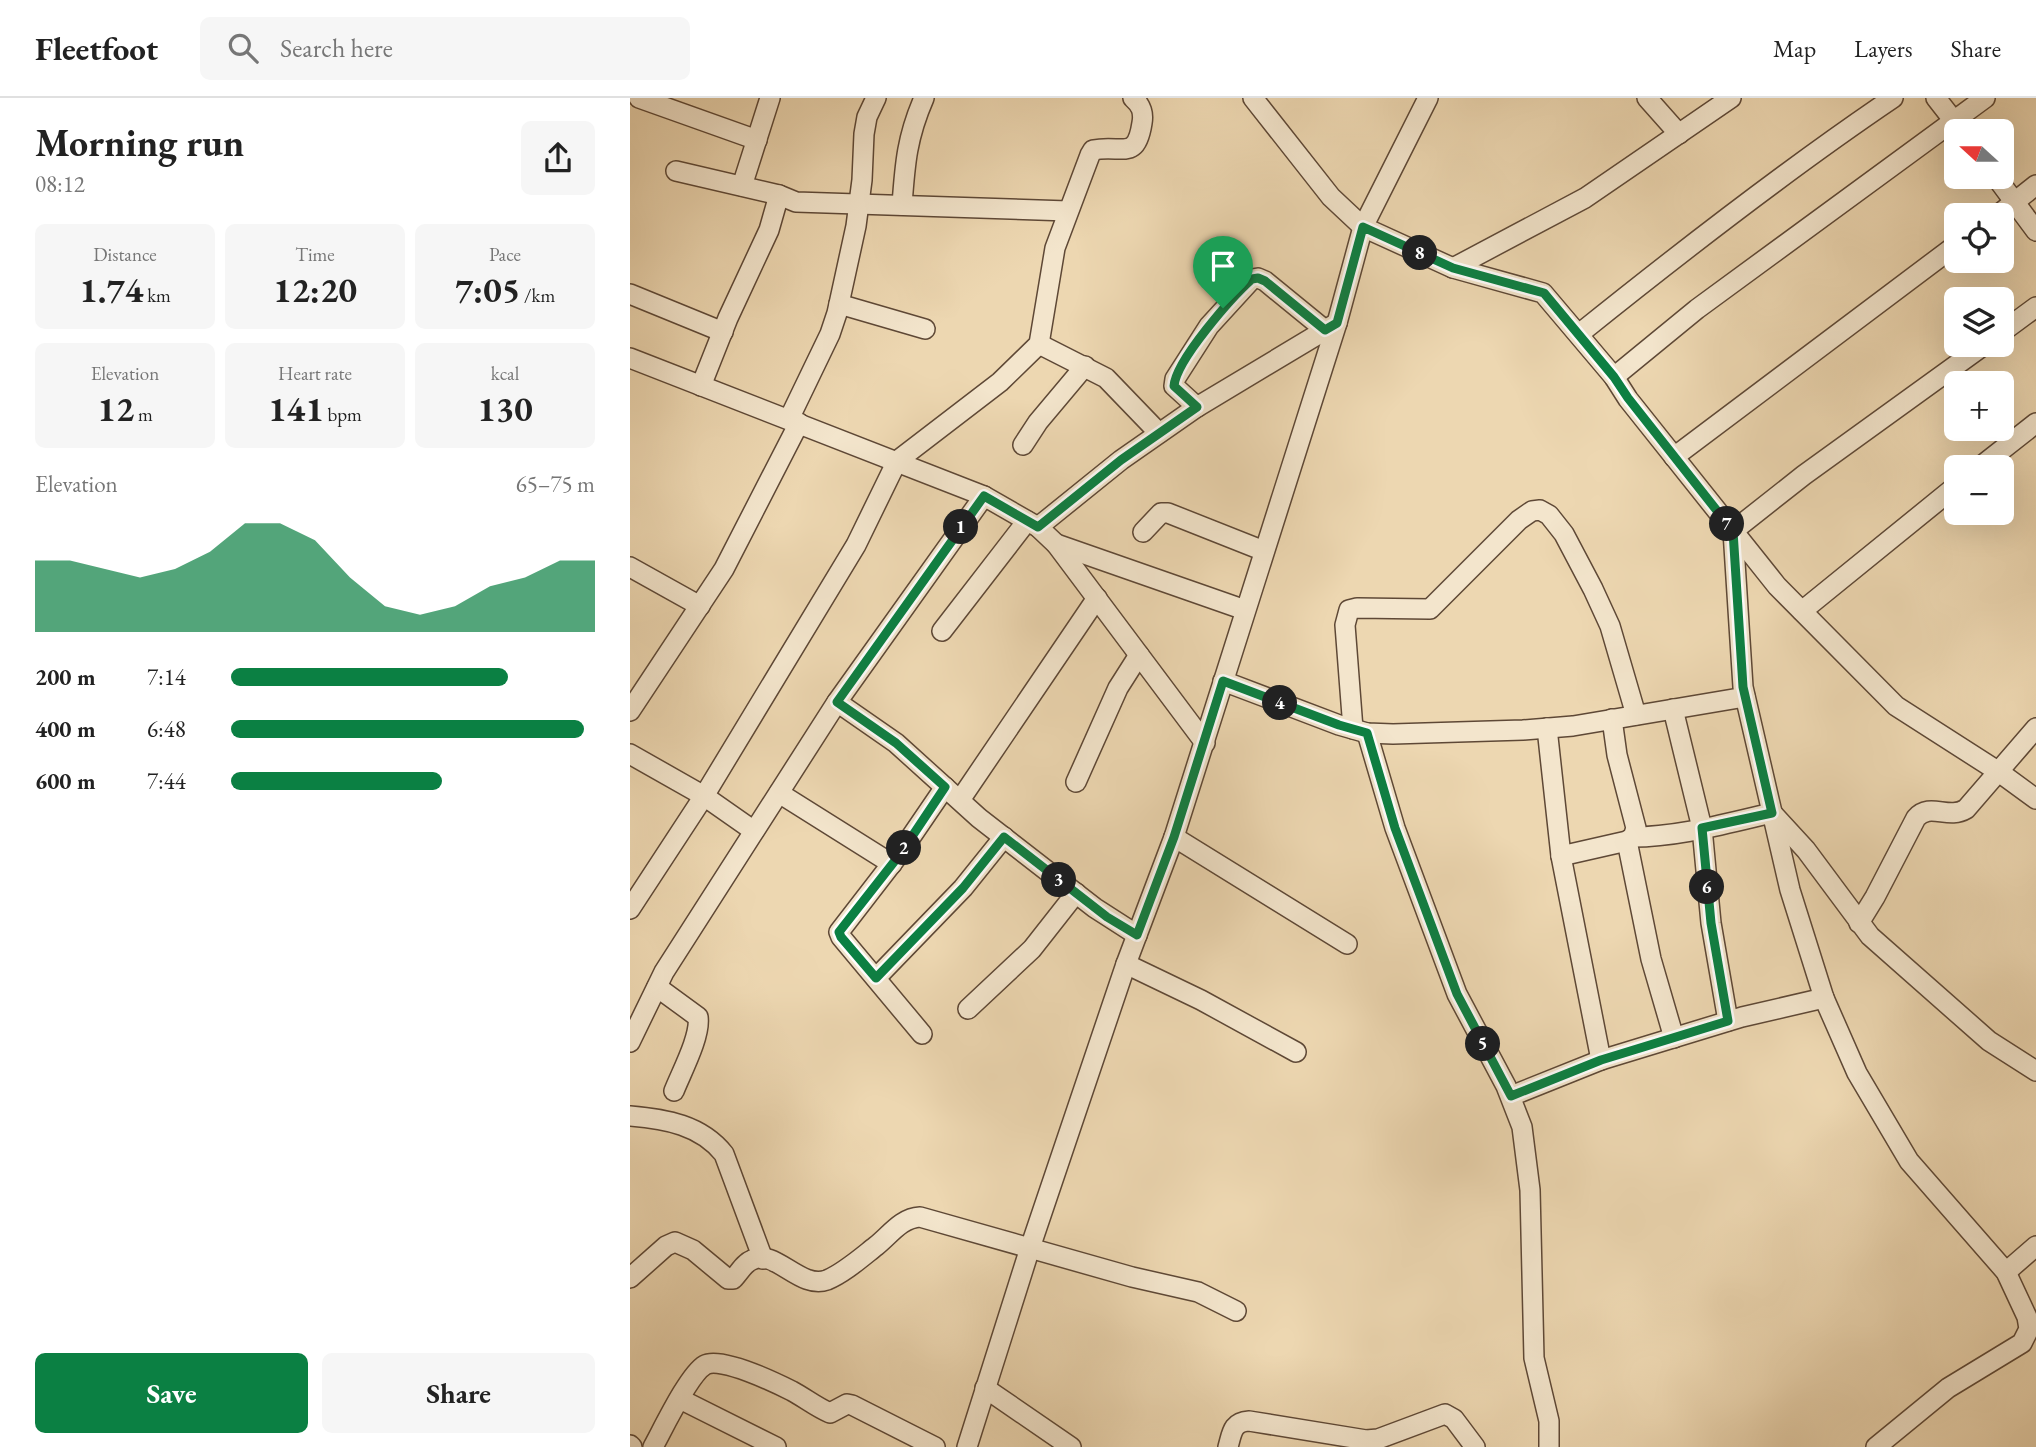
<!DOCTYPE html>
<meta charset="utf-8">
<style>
:root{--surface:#fff;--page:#f6f6f6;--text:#222;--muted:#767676;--line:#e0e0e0;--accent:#0b8043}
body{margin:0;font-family:"EB Garamond",serif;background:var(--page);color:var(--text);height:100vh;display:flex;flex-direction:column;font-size:26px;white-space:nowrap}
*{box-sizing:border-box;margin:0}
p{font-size:23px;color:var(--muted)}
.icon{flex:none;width:38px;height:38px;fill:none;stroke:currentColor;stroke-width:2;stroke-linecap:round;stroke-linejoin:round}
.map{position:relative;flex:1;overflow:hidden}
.details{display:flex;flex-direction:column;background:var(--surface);width:630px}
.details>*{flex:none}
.needle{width:46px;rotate:291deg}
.fabs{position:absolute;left:1314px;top:21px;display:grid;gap:14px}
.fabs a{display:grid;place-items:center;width:70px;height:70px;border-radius:10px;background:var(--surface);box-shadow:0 7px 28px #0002;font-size:35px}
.pin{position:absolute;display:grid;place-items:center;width:60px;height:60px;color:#fff;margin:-72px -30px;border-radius:50% 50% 50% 0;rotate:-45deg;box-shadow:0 0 7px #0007}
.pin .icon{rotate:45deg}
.km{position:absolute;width:35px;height:35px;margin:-18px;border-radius:50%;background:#222;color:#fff;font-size:19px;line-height:35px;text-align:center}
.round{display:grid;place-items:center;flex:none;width:74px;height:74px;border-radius:10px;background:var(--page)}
.head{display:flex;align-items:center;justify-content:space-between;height:119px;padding:0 35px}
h1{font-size:38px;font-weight:700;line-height:52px}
.metrics{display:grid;grid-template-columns:repeat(3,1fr);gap:10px;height:119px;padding:7px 35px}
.metrics div{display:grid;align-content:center;border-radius:10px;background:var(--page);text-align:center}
.metrics b{font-size:35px;font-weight:700}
.metrics small{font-size:19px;font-weight:400}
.metrics p{font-size:19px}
.chart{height:196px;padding:14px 35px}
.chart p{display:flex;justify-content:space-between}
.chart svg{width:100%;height:126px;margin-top:7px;fill:var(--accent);opacity:.7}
.cta{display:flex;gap:14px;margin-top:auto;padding:14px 35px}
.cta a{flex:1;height:80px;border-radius:10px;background:var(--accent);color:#fff;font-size:28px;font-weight:700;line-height:80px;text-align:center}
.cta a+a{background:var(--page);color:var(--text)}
ul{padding:0 35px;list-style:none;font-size:23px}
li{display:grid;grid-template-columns:112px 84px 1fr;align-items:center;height:52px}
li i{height:18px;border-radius:9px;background:var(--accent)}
header{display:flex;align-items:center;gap:42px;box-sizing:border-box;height:98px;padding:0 35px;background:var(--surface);border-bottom:2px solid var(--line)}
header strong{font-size:33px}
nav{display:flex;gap:38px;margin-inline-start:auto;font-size:24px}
.search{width:490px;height:63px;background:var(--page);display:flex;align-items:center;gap:18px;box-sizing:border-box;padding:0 24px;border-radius:10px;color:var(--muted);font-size:26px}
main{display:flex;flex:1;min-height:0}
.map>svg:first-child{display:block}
</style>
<header>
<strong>Fleetfoot</strong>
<div class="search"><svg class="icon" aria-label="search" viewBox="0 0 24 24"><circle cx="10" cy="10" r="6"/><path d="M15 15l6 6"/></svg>Search here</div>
<nav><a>Map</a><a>Layers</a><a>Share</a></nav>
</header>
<main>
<section class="details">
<div class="head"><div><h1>Morning run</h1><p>08:12</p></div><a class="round"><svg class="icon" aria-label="share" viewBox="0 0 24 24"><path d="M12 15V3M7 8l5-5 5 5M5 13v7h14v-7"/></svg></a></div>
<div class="metrics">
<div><p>Distance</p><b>1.74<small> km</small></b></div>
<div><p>Time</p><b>12:20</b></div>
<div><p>Pace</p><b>7:05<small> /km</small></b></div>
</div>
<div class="metrics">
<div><p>Elevation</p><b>12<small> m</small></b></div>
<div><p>Heart rate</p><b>141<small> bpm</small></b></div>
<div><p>kcal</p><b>130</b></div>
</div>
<div class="chart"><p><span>Elevation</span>65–75 m</p>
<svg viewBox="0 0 160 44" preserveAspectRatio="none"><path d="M0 44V19L10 19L20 22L30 25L40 22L50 16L60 6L70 6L80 12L90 25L100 35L110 38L120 35L130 28L140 25L150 19L160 19V44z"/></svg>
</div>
<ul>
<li><b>200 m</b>7:14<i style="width:76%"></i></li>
<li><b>400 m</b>6:48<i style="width:97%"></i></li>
<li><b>600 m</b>7:44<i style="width:58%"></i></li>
</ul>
<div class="cta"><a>Save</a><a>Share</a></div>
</section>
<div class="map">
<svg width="1406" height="1349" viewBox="0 0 1406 1349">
<rect width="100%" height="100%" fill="#edd7b1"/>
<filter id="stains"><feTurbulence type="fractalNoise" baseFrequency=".00286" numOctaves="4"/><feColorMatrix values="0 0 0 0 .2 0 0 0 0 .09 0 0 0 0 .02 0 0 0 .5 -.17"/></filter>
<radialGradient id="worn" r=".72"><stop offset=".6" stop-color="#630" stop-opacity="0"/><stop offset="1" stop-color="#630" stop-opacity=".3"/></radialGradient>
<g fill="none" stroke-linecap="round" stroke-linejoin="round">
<g stroke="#5e4836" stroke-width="22">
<g id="minor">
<path d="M 9,0 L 127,42"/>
<path d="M 623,0 L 701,99 L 733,129 L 823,170 L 913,195 L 984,279 L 998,301 L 1147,488 L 1266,608 L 1369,674 L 1406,701"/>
<path d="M 1017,0 L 1049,36"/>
<path d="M 1306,0 L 1331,32"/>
<path d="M 46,73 L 149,97 L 166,104 L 438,113"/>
<path d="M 1366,79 L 1406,133"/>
<path d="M 112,88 L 140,0"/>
<path d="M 272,107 C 275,65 277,39 294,0"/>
<path d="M 1368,117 L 1406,87"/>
<path d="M 823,170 L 955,100 L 1101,0"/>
<path d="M 0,196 L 93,234"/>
<path d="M 209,206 L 295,231"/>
<path d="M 1372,234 L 1406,209"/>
<path d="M 949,236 C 1051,154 1155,73 1263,0"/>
<path d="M 409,246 L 476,280 L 529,335"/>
<path d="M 0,260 L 354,398 L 408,429 L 426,446 L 575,645"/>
<path d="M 984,279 L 1067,211 L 1355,0"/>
<path d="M 71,288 L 98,220 L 139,132 L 149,97"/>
<path d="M 567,309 L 544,288 L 545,281 L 579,228 L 622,181 L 628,180 L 635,183 L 695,232"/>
<path d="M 159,321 L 200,236 L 207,215 L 226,128 L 232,82 L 234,36 L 237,19 L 246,0"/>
<path d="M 393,347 L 408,324 L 455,268"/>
<path d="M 1044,359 L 1326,147"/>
<path d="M 1350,369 L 1406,325"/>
<path d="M 408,429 L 491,362 L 567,309 L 707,225"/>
<path d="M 513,434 L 531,415 L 538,415 L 634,453"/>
<path d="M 426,446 L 615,512"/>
<path d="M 0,469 L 70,508"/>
<path d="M 1172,513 L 1326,388"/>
<path d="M 312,533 L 397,423"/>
<path d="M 593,583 L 709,627 L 737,635 L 763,636 L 893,632 L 943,628 L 1115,599"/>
<path d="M 207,604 L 266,645 L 349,720 L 465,810 L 507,837"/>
<path d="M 1043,611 L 1072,730 L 1081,825 L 1098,923"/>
<path d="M 0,613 L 94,471 L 169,325"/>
<path d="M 917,630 L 931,758 L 971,962"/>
<path d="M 723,631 L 715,527 L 719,512 L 727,510 L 800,511 L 889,422 L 902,413 L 910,412 L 919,417 L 934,436 L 963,491 L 980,528 L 1006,617"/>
<path d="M 737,635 L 765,730 L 827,896 L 876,988 L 892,1029 L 900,1092 L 904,1260 L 919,1323 L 919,1349"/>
<path d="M 0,656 L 74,698 L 124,733"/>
<path d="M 446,684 L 488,590 L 509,557"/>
<path d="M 149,695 L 262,766"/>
<path d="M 330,702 L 467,500"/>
<path d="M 544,739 L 717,846"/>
<path d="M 1003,739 C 1049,739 1097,725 1142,715 L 1176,752 L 1240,838 L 1359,943 L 1406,973"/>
<path d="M 997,743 L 1021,861 L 1044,940"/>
<path d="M 931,758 L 997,743 L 1003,739 L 1006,730 L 987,657 L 982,621"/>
<path d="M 0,811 L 74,698 L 226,447 L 267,363 L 370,284 L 409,246 L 425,150 L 460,57 L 463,52 C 492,46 506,64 512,25 C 514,14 511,7 503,0"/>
<path d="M 1229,825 L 1245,799 L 1286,720 C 1300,704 1318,722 1336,711 L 1406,630"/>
<path d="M 496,866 L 571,902 L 666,954"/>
<path d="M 246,880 L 333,790 L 374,739"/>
<path d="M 27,889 L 68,919 C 71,938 51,975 44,993"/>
<path d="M 338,911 L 402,851 L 446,795"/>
<path d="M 292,936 L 211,839 L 209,834 L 270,755 L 315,689"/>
<path d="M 0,944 L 34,874 L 207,604 L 354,398"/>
<path d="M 881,998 L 971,962 L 1112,919 L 1194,900"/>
<path d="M 0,1018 C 36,1021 71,1027 94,1056 L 133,1161"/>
<path d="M 1376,1174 L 1406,1148"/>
<path d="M 0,1180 L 36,1148 L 45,1144 L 63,1152 L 98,1181 L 103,1181 C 109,1175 114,1165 122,1162 C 145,1150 170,1192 197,1182 C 214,1175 232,1159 246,1148 C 260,1137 271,1120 290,1119 L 502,1179 L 568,1194 L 606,1213"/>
<path d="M 355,1290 L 441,1349"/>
<path d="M 50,1301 L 146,1349"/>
<path d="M 0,1347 L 2,1349"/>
<path d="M 23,1349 C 33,1331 59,1276 75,1267 C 91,1258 146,1285 162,1293 C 175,1300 186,1309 200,1315 L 217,1306 L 222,1307 L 305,1349"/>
<path d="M 337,1349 L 400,1150 L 496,866 L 544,739 L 707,225 L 733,129 L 798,0"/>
<path d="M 598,1349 C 602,1335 602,1324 619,1323 L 736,1342 L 748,1341 L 815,1316 L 824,1321 L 845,1349"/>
<path d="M 1246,1349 L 1318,1290 L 1392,1245 L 1399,1231 L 1397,1219 L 1376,1174 L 1279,1063 L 1227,975 L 1194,900 L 1160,792 L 1113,589 L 1103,433 L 1174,377 L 1354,247"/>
</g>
</g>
<use href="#minor" stroke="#f3e5cc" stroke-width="19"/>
</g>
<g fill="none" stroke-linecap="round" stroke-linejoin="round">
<g stroke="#fff" stroke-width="14">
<path id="route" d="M 733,129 L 823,170 L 914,195 L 984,279 L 998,300 L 1103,433 L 1113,589 L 1142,715 L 1072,730 L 1081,825 L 1098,923 L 971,962 L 881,998 L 827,896 L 765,730 L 737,635 L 709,627 L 593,583 L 544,739 L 507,837 L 477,819 L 374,739 L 333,790 L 246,880 L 211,839 L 209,834 L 271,755 L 315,689 L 266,645 L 207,604 L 354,398 L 408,429 L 491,362 L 567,309 L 544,288 C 546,262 602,199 622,181 L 628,180 L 635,183 L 695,232 L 707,225 Z"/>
</g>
<use href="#route" stroke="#0b8043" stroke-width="9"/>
</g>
<rect width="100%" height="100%" filter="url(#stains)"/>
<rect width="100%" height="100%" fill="url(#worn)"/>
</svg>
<div class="fabs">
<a><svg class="needle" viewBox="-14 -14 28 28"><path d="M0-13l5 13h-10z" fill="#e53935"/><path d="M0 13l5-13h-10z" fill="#767676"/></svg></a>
<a><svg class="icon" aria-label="locate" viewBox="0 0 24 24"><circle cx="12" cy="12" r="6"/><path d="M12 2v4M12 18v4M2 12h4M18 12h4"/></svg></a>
<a><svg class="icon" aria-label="layers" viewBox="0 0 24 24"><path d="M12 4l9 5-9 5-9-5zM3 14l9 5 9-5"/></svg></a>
<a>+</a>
<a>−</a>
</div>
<div class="pin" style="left:593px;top:210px;background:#1e9e55"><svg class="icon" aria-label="arrive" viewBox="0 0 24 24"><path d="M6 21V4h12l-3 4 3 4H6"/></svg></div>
<b class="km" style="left:331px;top:429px">1</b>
<b class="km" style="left:274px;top:750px">2</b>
<b class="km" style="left:429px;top:782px">3</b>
<b class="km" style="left:650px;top:605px">4</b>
<b class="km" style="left:853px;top:946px">5</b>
<b class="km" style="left:1077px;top:789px">6</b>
<b class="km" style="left:1097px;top:426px">7</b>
<b class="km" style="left:790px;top:155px">8</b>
</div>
</main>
